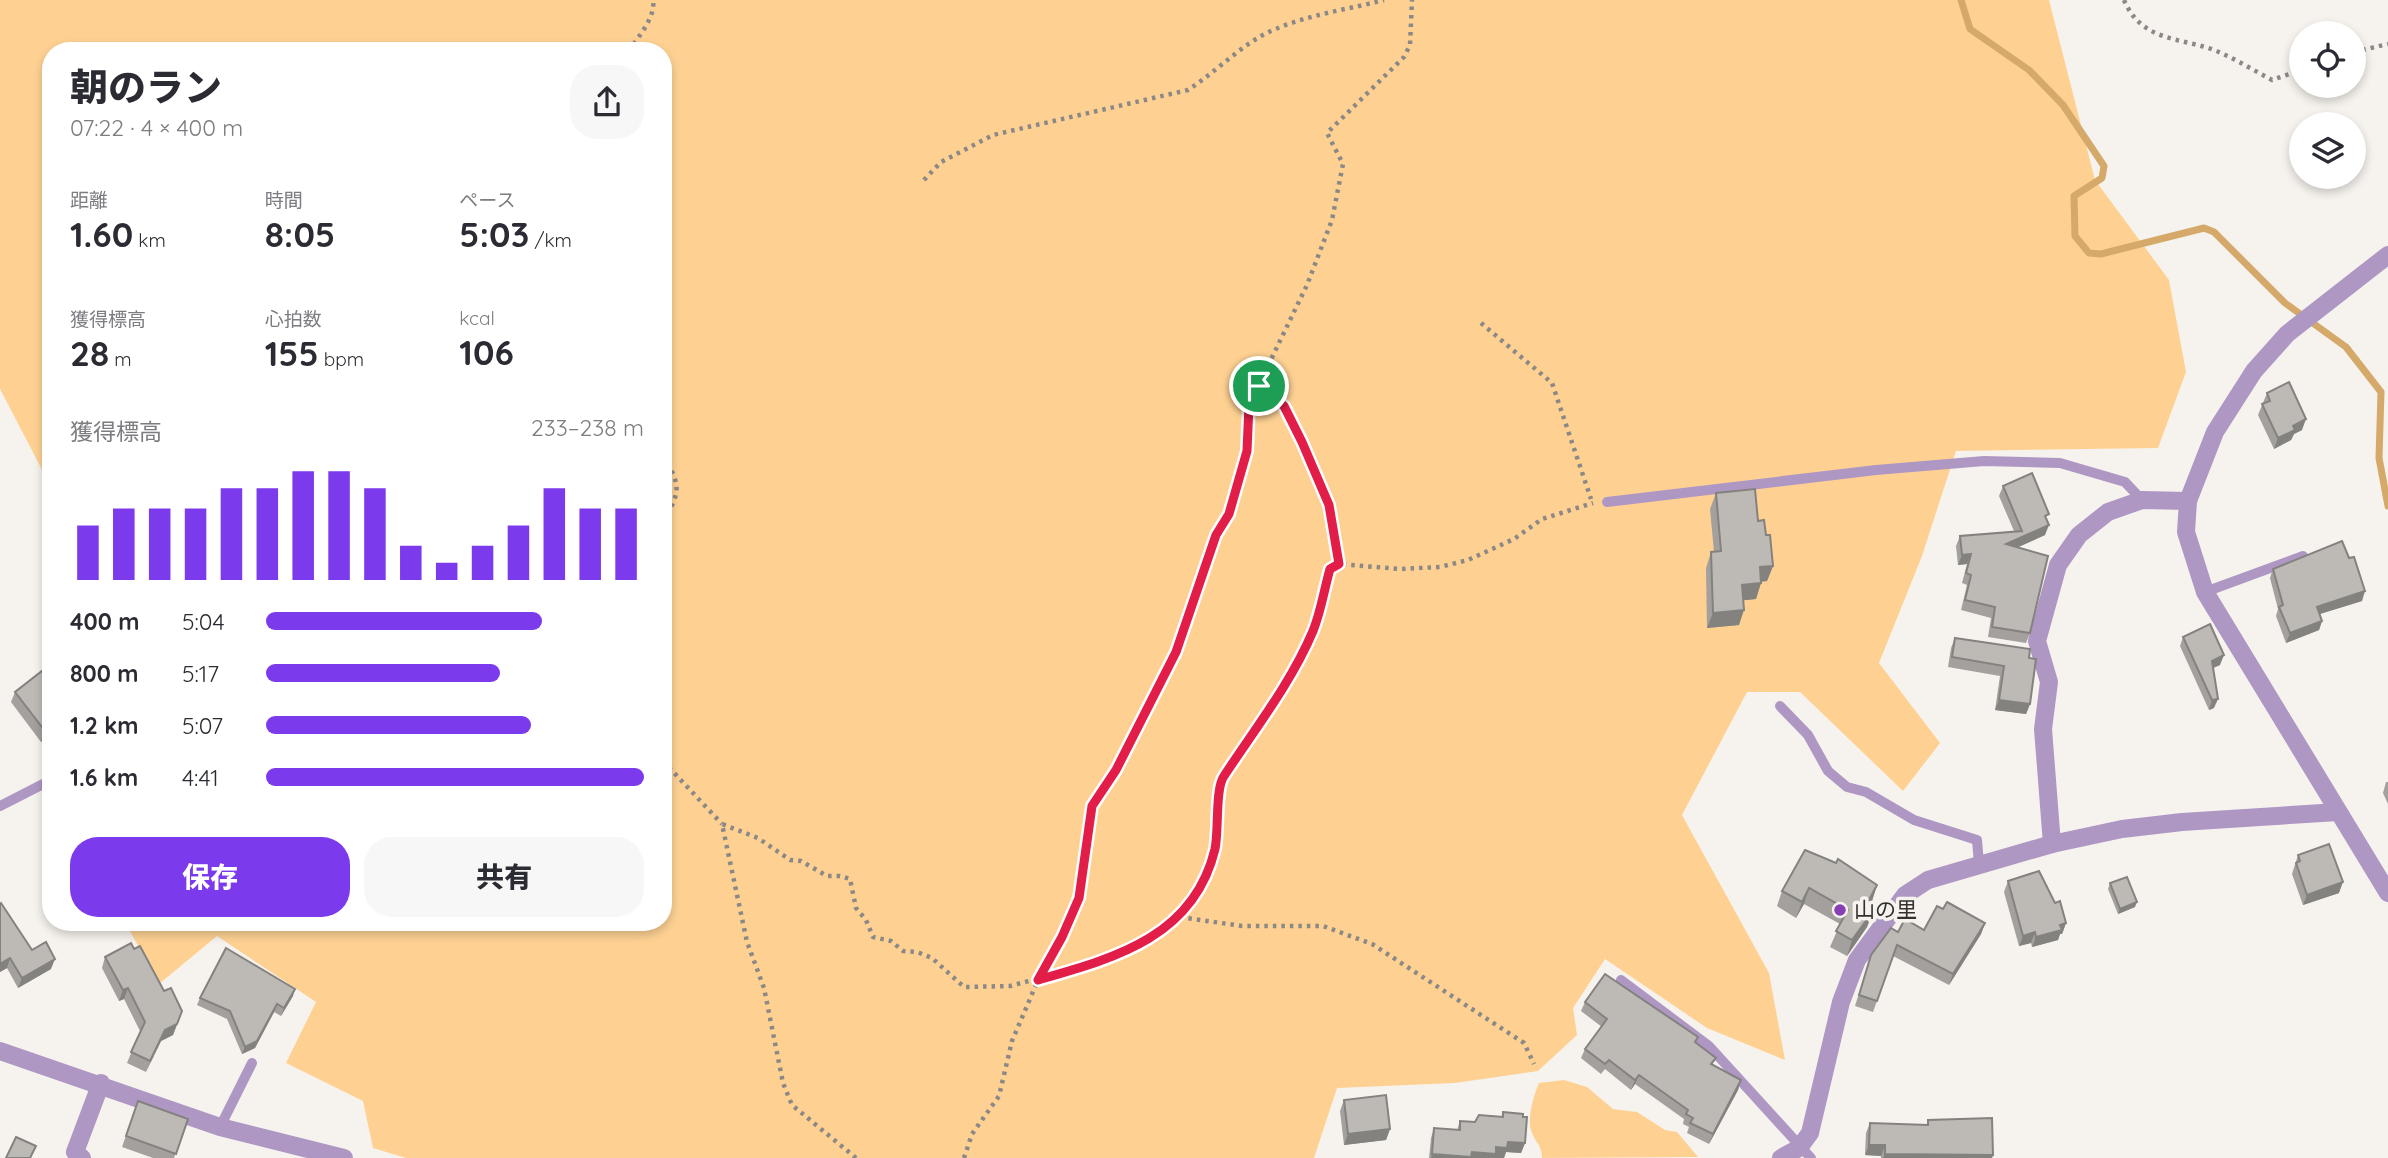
<!DOCTYPE html>
<html lang="ja">
<meta charset="utf-8">
<style>
:root{--surface:#fff;--page:#f7f7f7;--text:#2b2b33;--muted:#7c7c81;--accent:#7c3aed}
body{margin:0;font-family:Quicksand,"Noto Sans JP",sans-serif;background:var(--page);color:var(--text);height:100vh;display:flex;flex-direction:column;font-size:26px;white-space:nowrap}
*{box-sizing:border-box;margin:0}
p{font-size:23px;color:var(--muted)}
.icon{flex:none;width:38px;height:38px;fill:none;stroke:currentColor;stroke-width:2;stroke-linecap:round;stroke-linejoin:round}
.map{position:relative;flex:1;overflow:hidden}
.panel{position:absolute;left:42px;top:42px;width:630px;height:889px;display:flex;flex-direction:column;background:var(--surface);border-radius:28px;box-shadow:0 4px 10px #0003}
.panel>*{flex:none}
.controls{position:absolute;left:2289px;top:21px;display:grid;gap:14px}
.controls a{display:grid;place-items:center;width:77px;height:77px;border-radius:50%;background:var(--surface);box-shadow:0 4px 10px #0003;font-size:35px}
.pin{position:absolute;display:grid;place-items:center;width:60px;height:60px;color:#fff;margin:-30px;border:4px solid #fff;border-radius:50%;box-shadow:0 2px 7px #0007}
.round{display:grid;place-items:center;flex:none;width:74px;height:74px;border-radius:28px;background:var(--page)}
.summary{display:flex;align-items:center;justify-content:space-between;height:119px;padding:0 28px}
h1{font-size:38px;font-weight:800;line-height:52px}
.figures{display:grid;grid-template-columns:repeat(3,1fr);gap:10px;height:119px;padding:7px 28px}
.figures div{display:grid;align-content:center}
.figures b{font-size:35px;font-weight:800}
.figures small{font-size:19px;font-weight:400}
.figures p{font-size:19px}
.chart{height:196px;padding:14px 28px}
.chart p{display:flex;justify-content:space-between}
.chart svg{width:100%;height:126px;margin-top:7px;stroke:var(--accent);stroke-width:6}
.primary-button{display:flex;gap:14px;margin-top:auto;padding:14px 28px}
.primary-button a{flex:1;height:80px;border-radius:28px;background:var(--accent);color:#fff;font-size:28px;font-weight:800;line-height:80px;text-align:center}
.primary-button a+a{background:var(--page);color:var(--text)}
ul{padding:0 28px;list-style:none;font-size:23px}
li{display:grid;grid-template-columns:112px 84px 1fr;align-items:center;height:52px}
li i{height:18px;border-radius:9px;background:var(--accent)}
.map>svg:first-child{display:block}
</style>
<div class="map">
<svg width="2388" height="1158" viewBox="0 0 2388 1158">
<rect width="100%" height="100%" fill="#f6f3ee"/>
<g fill="#fed193">
<path d="M 0,0 L 2049,0 L 2095,180 L 2169,280 L 2186,372 L 2158,448 L 1956,451 L 1922,556 L 1879,663 L 1940,743 L 1903,791 L 1800,692 L 1747,692 L 1682,815 L 1769,973 L 1785,1060 L 1707,1028 L 1605,959 L 1573,1008 L 1577,1035 L 1538,1071 L 1455,1083 L 1337,1088 L 1314,1158 L 406,1158 L 373,1148 L 363,1101 L 286,1063 L 316,1002 L 217,936 L 159,984 L 125,922 L 663,922 L 663,51 L 51,51 L 51,487 L 0,389 Z"/>
<path d="M 1564,1080 L 1587,1087 L 1613,1109 L 1637,1112 L 1665,1130 L 1677,1132 L 1698,1157 L 1542,1158 C 1542,1146 1536,1143 1532,1133 C 1526,1119 1534,1095 1539,1083 Z"/>
</g>
<g fill="none" stroke-linecap="round" stroke-linejoin="round">
<path stroke="#d5a969" stroke-width="7" d="M 1961,0 L 1970,29 L 2029,70 L 2063,105 L 2104,166 L 2102,178 L 2074,196 L 2075,236 L 2089,253 L 2101,254 L 2204,228 L 2214,232 L 2285,303 L 2346,347 L 2381,392 L 2379,458 L 2388,506"/>
<g stroke="#8b8886" stroke-width="4.5" stroke-dasharray="3.5 5" stroke-linecap="butt">
<path d="M 2124,0 C 2142,42 2179,37 2214,50 C 2234,58 2253,70 2272,80 L 2301,70"/>
<path d="M 629,51 C 638,37 656,17 653,0"/>
<path d="M 2354,52 L 2388,44"/>
<path d="M 924,180 L 941,162 L 993,135 L 1188,90 C 1219,70 1244,41 1278,28 C 1312,14 1350,9 1384,0"/>
<path d="M 1481,323 L 1552,383 L 1591,499"/>
<path d="M 1259,386 L 1284,406 L 1302,442 L 1329,505 L 1339,564"/>
<path d="M 663,456 C 681,485 681,492 663,521"/>
<path d="M 663,761 L 722,824"/>
<path d="M 1180,917 L 1242,926 L 1323,926 L 1372,944 L 1524,1043 L 1534,1064"/>
<path d="M 856,1158 L 792,1105 L 783,1083 L 764,988 L 747,942 L 722,824 L 758,838 L 790,860 L 801,861 L 827,876 L 840,876 L 850,879 L 856,908 L 866,920 L 873,937 L 891,941 L 903,951 L 917,952 L 932,958 L 964,987 L 1010,986 L 1078,968 L 1154,937 L 1180,917 L 1204,881 L 1214,851 L 1222,778 L 1271,706 L 1313,632 L 1330,569 L 1339,564 L 1400,569 L 1440,567 L 1468,560 L 1514,539 L 1542,519 L 1593,503"/>
<path d="M 964,1158 L 972,1134 L 999,1096 L 1012,1041 L 1038,980 L 1062,937 L 1079,898 L 1092,806 L 1116,770 L 1176,652 L 1216,535 L 1229,514 L 1247,451 L 1249,405 L 1307,285 L 1332,220 L 1343,164 L 1327,133 L 1404,57 L 1410,45 L 1412,0"/>
</g>
<g stroke="#af97c4" stroke-width="10">
<path d="M 1607,502 L 1876,470 L 1984,461 L 2060,463 L 2125,482 L 2142,500"/>
<path d="M 2205,592 L 2303,556"/>
<path d="M 1780,706 L 1808,735 L 1828,771 L 1847,787 L 1866,792 L 1914,820 L 1977,840 L 1979,864"/>
<path d="M 0,806 L 51,780"/>
<path d="M 1621,980 L 1709,1046 L 1811,1158"/>
<path d="M 220,1127 L 252,1063"/>
</g>
<g stroke="#af97c4" stroke-width="18">
<path d="M 2388,255 L 2287,334 L 2254,371 L 2215,432 L 2188,501 L 2186,532 L 2205,592 L 2388,893"/>
<path d="M 2052,844 L 2043,729 L 2049,682 L 2037,641 L 2058,565 L 2079,535 L 2108,512 L 2142,500 L 2188,501"/>
<path d="M 0,1051 L 220,1127 L 344,1158"/>
<path d="M 82,1158 L 75,1152 L 101,1083"/>
<path d="M 1781,1158 L 1799,1148 L 1810,1133 L 1841,1002 L 1857,960 L 1905,895 L 1928,880 L 2052,844 L 2122,829 L 2182,822 L 2338,812"/>
</g>
</g>
<g fill="#a3a09d">
<path d="M 2267,393 L 2302,430 L 2294,434 L 2291,440 L 2274,449 L 2258,415 Z"/>
<path d="M 2003,486 L 2047,520 L 2045,535 L 2018,547 L 2030,633 L 2026,643 L 1988,637 L 1991,618 L 1961,610 L 1967,585 L 1962,583 L 1967,564 L 1958,565 L 1956,546 L 1960,536 L 2014,531 L 1999,496 Z"/>
<path d="M 1716,493 L 1758,521 L 1766,535 L 1773,566 L 1767,581 L 1761,582 L 1756,599 L 1744,600 L 1739,625 L 1707,628 L 1706,568 L 1711,552 L 1714,552 L 1710,509 Z"/>
<path d="M 2273,569 L 2362,601 L 2320,614 L 2322,621 L 2319,630 L 2286,643 L 2276,616 L 2278,609 L 2270,578 Z"/>
<path d="M 2183,637 L 2220,665 L 2213,668 L 2214,708 L 2209,710 L 2180,646 Z"/>
<path d="M 1955,638 L 2029,658 L 2030,704 L 2026,714 L 1995,710 L 2000,676 L 1948,667 L 1951,648 Z"/>
<path d="M 51,682 L 51,737 L 50,735 L 41,742 L 11,702 L 15,692 Z"/>
<path d="M 2386,782 L 2388,782 L 2388,804 L 2383,793 Z"/>
<path d="M 1805,850 L 1877,885 L 1872,901 L 1867,908 L 1873,911 L 1867,927 L 1847,956 L 1830,947 L 1840,924 L 1804,904 L 1796,918 L 1777,906 L 1782,891 Z"/>
<path d="M 2298,855 L 2339,893 L 2303,905 L 2292,874 Z"/>
<path d="M 2008,881 L 2066,923 L 2062,934 L 2060,934 L 2058,940 L 2032,947 L 2031,943 L 2019,946 L 2004,892 Z"/>
<path d="M 2110,883 L 2135,907 L 2118,914 L 2108,889 Z"/>
<path d="M 0,904 L 32,950 L 51,969 L 18,988 L 7,968 L 0,972 Z"/>
<path d="M 1943,909 L 1985,923 L 1981,934 L 1949,985 L 1893,956 L 1873,1012 L 1855,1006 L 1871,955 L 1898,932 L 1924,930 Z"/>
<path d="M 105,957 L 178,1022 L 173,1035 L 161,1041 L 146,1072 L 127,1063 L 140,1031 L 124,999 L 119,1001 L 102,968 Z"/>
<path d="M 293,996 L 281,1016 L 274,1012 L 255,1048 L 242,1054 L 227,1019 L 197,1005 L 200,998 Z"/>
<path d="M 1585,1002 L 1696,1043 L 1714,1065 L 1741,1080 L 1738,1090 L 1709,1144 L 1687,1133 L 1689,1127 L 1683,1124 L 1684,1119 L 1635,1084 L 1631,1090 L 1605,1069 L 1601,1074 L 1581,1058 L 1585,1049 L 1602,1027 L 1581,1011 Z"/>
<path d="M 1344,1100 L 1390,1129 L 1386,1140 L 1344,1145 L 1340,1111 Z"/>
<path d="M 138,1101 L 188,1119 L 174,1158 L 153,1158 L 122,1147 Z"/>
<path d="M 1503,1112 L 1525,1143 L 1521,1153 L 1506,1152 L 1504,1158 L 1429,1158 L 1431,1138 L 1434,1128 L 1457,1130 L 1460,1121 L 1475,1122 L 1501,1117 Z"/>
<path d="M 1928,1120 L 1993,1155 L 1992,1158 L 1881,1158 L 1881,1156 L 1865,1155 L 1866,1133 L 1870,1123 L 1927,1125 Z"/>
</g>
<g fill="#84827f">
<path d="M 2306,419 L 2302,430 L 2294,434 L 2291,440 L 2274,449 L 2278,438 L 2293,426 Z"/>
<path d="M 2049,525 L 2045,535 L 2003,554 L 2006,544 Z"/>
<path d="M 1971,554 L 1967,564 L 1958,565 L 1962,555 Z"/>
<path d="M 1773,566 L 1767,581 L 1754,582 L 1760,567 Z"/>
<path d="M 1761,583 L 1756,599 L 1737,601 L 1742,585 Z"/>
<path d="M 2365,591 L 2362,601 L 2313,616 L 2317,607 Z"/>
<path d="M 1744,610 L 1739,625 L 1707,628 L 1713,613 Z"/>
<path d="M 2322,621 L 2319,630 L 2286,643 L 2290,633 Z"/>
<path d="M 2224,655 L 2220,665 L 2208,670 L 2212,661 Z"/>
<path d="M 2218,699 L 2214,708 L 2209,710 L 2212,700 Z"/>
<path d="M 1999,700 L 2030,704 L 2026,714 L 1995,710 Z"/>
<path d="M 51,727 L 50,735 L 41,742 L 45,731 Z"/>
<path d="M 2343,882 L 2339,893 L 2303,905 L 2307,895 Z"/>
<path d="M 1877,885 L 1872,901 L 1859,923 L 1865,907 Z"/>
<path d="M 1809,888 L 1804,904 L 1796,918 L 1802,902 Z"/>
<path d="M 2137,902 L 2135,907 L 2118,914 L 2120,909 Z"/>
<path d="M 1873,911 L 1867,927 L 1847,956 L 1852,940 Z"/>
<path d="M 1985,923 L 1981,934 L 1949,985 L 1953,974 Z"/>
<path d="M 2066,923 L 2062,934 L 2060,934 L 2058,940 L 2032,947 L 2036,937 L 2060,925 Z"/>
<path d="M 2035,932 L 2031,943 L 2019,946 L 2023,936 Z"/>
<path d="M 10,958 L 7,968 L 0,972 L 0,964 Z"/>
<path d="M 55,959 L 51,969 L 18,988 L 22,978 Z"/>
<path d="M 128,988 L 124,999 L 119,1001 L 123,990 Z"/>
<path d="M 295,989 L 293,996 L 281,1016 L 284,1008 Z"/>
<path d="M 277,1004 L 274,1012 L 255,1048 L 242,1054 L 245,1047 Z"/>
<path d="M 182,1011 L 173,1035 L 161,1041 L 146,1072 L 165,1030 Z"/>
<path d="M 1639,1075 L 1635,1084 L 1631,1090 L 1635,1080 Z"/>
<path d="M 1741,1080 L 1738,1090 L 1709,1144 L 1713,1134 Z"/>
<path d="M 1390,1129 L 1386,1140 L 1344,1145 L 1348,1134 Z"/>
<path d="M 1508,1142 L 1525,1143 L 1521,1153 L 1506,1152 L 1504,1158 L 1431,1158 L 1432,1154 L 1472,1152 L 1496,1147 Z"/>
<path d="M 1869,1145 L 1885,1145 L 1881,1156 L 1865,1155 Z"/>
<path d="M 1885,1154 L 1993,1155 L 1992,1158 L 1883,1158 Z"/>
</g>
<g fill="#bdbab6" stroke="#84827f" stroke-width="2">
<path d="M 2289,382 L 2306,419 L 2293,426 L 2295,430 L 2278,438 L 2262,404 L 2270,401 L 2267,393 Z"/>
<path d="M 2032,473 L 2049,514 L 2045,516 L 2049,525 L 2006,544 L 2048,556 L 2030,633 L 1992,627 L 1995,607 L 1965,600 L 1971,575 L 1966,573 L 1971,554 L 1962,555 L 1960,536 L 2022,531 L 2003,486 Z"/>
<path d="M 1755,489 L 1758,521 L 1764,520 L 1766,535 L 1770,535 L 1773,566 L 1760,567 L 1761,583 L 1742,585 L 1744,610 L 1713,613 L 1711,552 L 1721,551 L 1716,493 Z"/>
<path d="M 2342,541 L 2349,558 L 2354,557 L 2365,591 L 2317,607 L 2322,621 L 2290,633 L 2279,607 L 2283,605 L 2273,569 Z"/>
<path d="M 2210,624 L 2224,655 L 2212,661 L 2218,699 L 2212,700 L 2183,637 Z"/>
<path d="M 1955,638 L 2030,649 L 2029,658 L 2036,659 L 2030,704 L 1999,700 L 2004,666 L 1952,657 Z"/>
<path d="M 42,671 L 51,682 L 51,727 L 45,731 L 15,692 Z"/>
<path d="M 2329,844 L 2343,882 L 2307,895 L 2296,863 L 2300,861 L 2298,855 Z"/>
<path d="M 1805,850 L 1836,863 L 1838,859 L 1877,885 L 1865,907 L 1873,911 L 1852,940 L 1836,931 L 1848,910 L 1809,888 L 1802,902 L 1782,891 Z"/>
<path d="M 2039,871 L 2055,903 L 2060,901 L 2066,923 L 2060,925 L 2062,930 L 2036,937 L 2035,932 L 2023,936 L 2008,881 Z"/>
<path d="M 2127,877 L 2137,902 L 2120,909 L 2110,883 Z"/>
<path d="M 1947,902 L 1985,923 L 1953,974 L 1897,945 L 1877,1001 L 1859,995 L 1871,955 L 1891,928 L 1898,932 L 1905,919 L 1924,930 L 1937,906 L 1943,909 Z"/>
<path d="M 1,903 L 32,950 L 46,942 L 55,959 L 22,978 L 10,958 L 0,964 L 0,904 Z"/>
<path d="M 131,943 L 134,949 L 140,946 L 164,991 L 171,988 L 182,1011 L 177,1024 L 165,1030 L 150,1061 L 131,1052 L 145,1022 L 128,988 L 123,990 L 105,957 Z"/>
<path d="M 226,948 L 295,989 L 284,1008 L 277,1004 L 257,1041 L 245,1047 L 230,1011 L 200,998 Z"/>
<path d="M 1605,974 L 1698,1037 L 1695,1042 L 1716,1058 L 1711,1064 L 1741,1080 L 1713,1134 L 1690,1123 L 1693,1118 L 1686,1114 L 1688,1110 L 1639,1075 L 1635,1080 L 1609,1060 L 1605,1064 L 1585,1049 L 1607,1019 L 1585,1002 Z"/>
<path d="M 1386,1095 L 1390,1129 L 1348,1134 L 1344,1100 Z"/>
<path d="M 138,1101 L 188,1119 L 176,1154 L 126,1136 Z"/>
<path d="M 1503,1112 L 1523,1114 L 1523,1117 L 1527,1117 L 1525,1143 L 1508,1142 L 1507,1148 L 1496,1147 L 1496,1154 L 1472,1152 L 1471,1157 L 1432,1154 L 1434,1128 L 1460,1130 L 1460,1121 L 1475,1122 L 1479,1115 L 1503,1117 Z"/>
<path d="M 1992,1118 L 1993,1155 L 1885,1154 L 1885,1145 L 1869,1145 L 1870,1123 L 1928,1125 L 1928,1120 Z"/>
<path d="M 16,1137 L 36,1146 L 30,1158 L 6,1158 Z"/>
</g>
<g fill="none" stroke-linecap="round" stroke-linejoin="round">
<g stroke="#fff" stroke-width="14">
<path id="route" d="M 1259,386 L 1284,406 L 1302,442 L 1329,505 L 1339,564 L 1330,569 C 1324,590 1321,611 1313,631 C 1291,683 1255,729 1224,776 C 1215,789 1219,830 1215,849 C 1194,937 1115,958 1038,980 L 1062,937 L 1079,898 L 1092,806 L 1116,770 L 1176,652 L 1216,535 L 1229,514 L 1247,451 L 1249,405 Z"/>
</g>
<use href="#route" stroke="#e11d48" stroke-width="9"/>
</g>
<circle fill="#8640b3" stroke="#f6f3ee" stroke-width="2.5" cx="1840" cy="910" r="7"/>
<g text-anchor="middle" stroke-width="7" stroke-linejoin="round" paint-order="stroke">
<g font-size="21" fill="#333130" stroke="#f6f3ee" text-anchor="start">
<text x="1854" y="917">山の里</text>
</g>
</g>
</svg>
<div class="controls">
<a><svg class="icon" aria-label="locate" viewBox="0 0 24 24"><circle cx="12" cy="12" r="6"/><path d="M12 2v4M12 18v4M2 12h4M18 12h4"/></svg></a>
<a><svg class="icon" aria-label="layers" viewBox="0 0 24 24"><path d="M12 4l9 5-9 5-9-5zM3 14l9 5 9-5"/></svg></a>
</div>
<div class="pin" style="left:1259px;top:386px;background:#1e9e55"><svg class="icon" aria-label="arrive" viewBox="0 0 24 24"><path d="M6 21V4h12l-3 4 3 4H6"/></svg></div>
<section class="panel">
<div class="summary"><div><h1>朝のラン</h1><p>07:22 · 4 × 400 m</p></div><a class="round"><svg class="icon" aria-label="share" viewBox="0 0 24 24"><path d="M12 15V3M7 8l5-5 5 5M5 13v7h14v-7"/></svg></a></div>
<div class="figures">
<div><p>距離</p><b>1.60<small> km</small></b></div>
<div><p>時間</p><b>8:05</b></div>
<div><p>ペース</p><b>5:03<small> /km</small></b></div>
</div>
<div class="figures">
<div><p>獲得標高</p><b>28<small> m</small></b></div>
<div><p>心拍数</p><b>155<small> bpm</small></b></div>
<div><p>kcal</p><b>106</b></div>
</div>
<div class="chart"><p><span>獲得標高</span>233–238 m</p>
<svg viewBox="0 0 160 44" preserveAspectRatio="none"><path d="M5 44V25M15 44V19M25 44V19M35 44V19M45 44V12M55 44V12M65 44V6M75 44V6M85 44V12M95 44V32M105 44V38M115 44V32M125 44V25M135 44V12M145 44V19M155 44V19"/></svg>
</div>
<ul>
<li><b>400 m</b>5:04<i style="width:73%"></i></li>
<li><b>800 m</b>5:17<i style="width:62%"></i></li>
<li><b>1.2 km</b>5:07<i style="width:70%"></i></li>
<li><b>1.6 km</b>4:41<i style="width:100%"></i></li>
</ul>
<div class="primary-button"><a>保存</a><a>共有</a></div>
</section>
</div>
